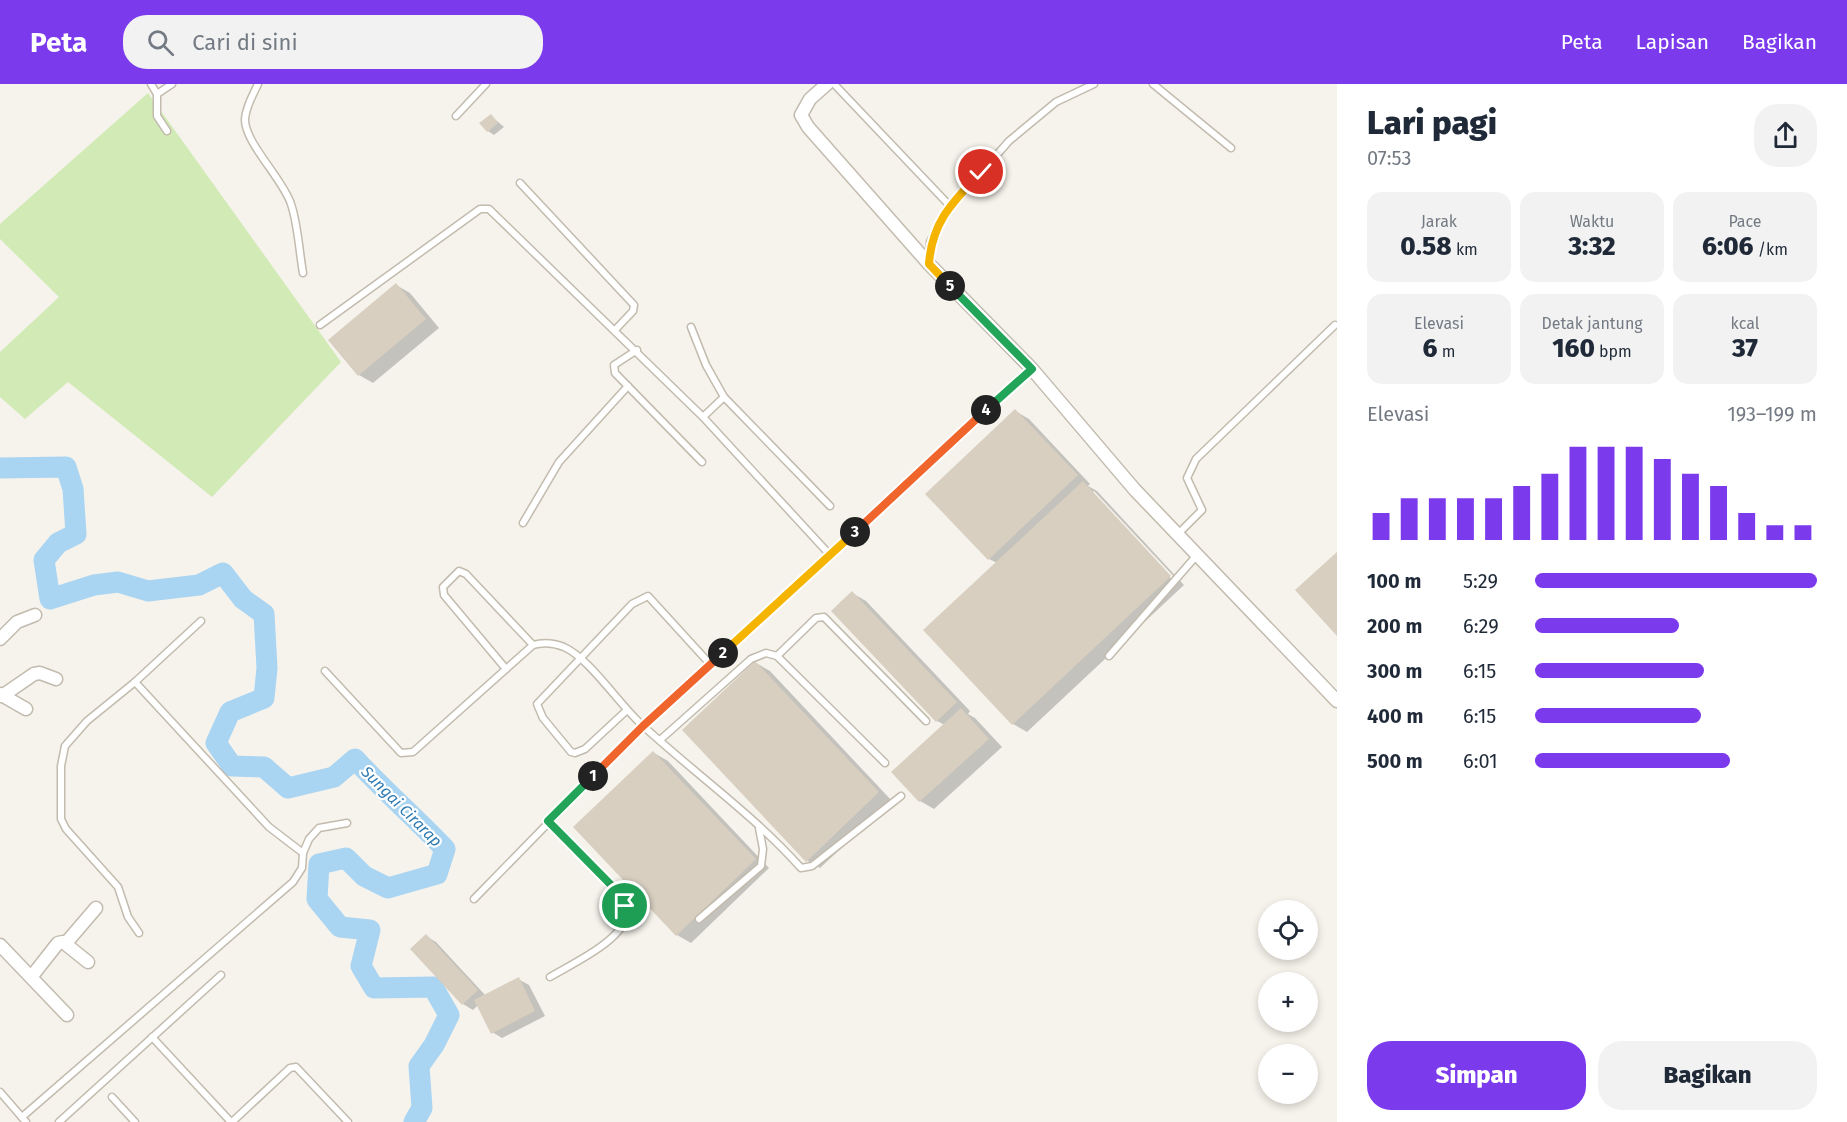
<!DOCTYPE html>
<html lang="id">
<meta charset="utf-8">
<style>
:root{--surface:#fff;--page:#f2f2f3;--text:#1f2937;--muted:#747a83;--accent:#7c3aed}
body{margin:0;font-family:"Fira Sans",sans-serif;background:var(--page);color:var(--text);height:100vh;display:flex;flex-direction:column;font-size:22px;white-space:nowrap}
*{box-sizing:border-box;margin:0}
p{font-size:20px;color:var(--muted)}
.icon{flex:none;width:33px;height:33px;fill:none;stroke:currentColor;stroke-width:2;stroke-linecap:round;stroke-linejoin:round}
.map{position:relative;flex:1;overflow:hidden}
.details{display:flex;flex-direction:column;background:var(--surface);width:510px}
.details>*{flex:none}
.fabs{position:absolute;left:1258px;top:816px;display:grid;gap:12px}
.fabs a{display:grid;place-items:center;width:60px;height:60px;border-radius:50%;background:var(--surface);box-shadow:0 3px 9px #0003;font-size:30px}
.pin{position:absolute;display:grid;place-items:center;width:51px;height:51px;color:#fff;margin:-26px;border:3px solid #fff;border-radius:50%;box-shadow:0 2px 6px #0007}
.km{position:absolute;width:30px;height:30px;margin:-15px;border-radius:50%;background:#222;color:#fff;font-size:16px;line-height:30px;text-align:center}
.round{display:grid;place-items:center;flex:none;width:63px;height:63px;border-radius:24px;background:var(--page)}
.summary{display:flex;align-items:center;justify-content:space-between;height:102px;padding:0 30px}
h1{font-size:33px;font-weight:800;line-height:45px}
.metrics{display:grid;grid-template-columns:repeat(3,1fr);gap:9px;height:102px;padding:6px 30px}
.metrics div{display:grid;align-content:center;border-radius:15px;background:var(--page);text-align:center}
.metrics b{font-size:26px;font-weight:800}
.metrics small{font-size:16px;font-weight:400}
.metrics p{font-size:16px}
.chart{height:168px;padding:12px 30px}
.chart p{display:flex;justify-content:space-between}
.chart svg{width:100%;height:108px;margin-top:6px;stroke:var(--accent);stroke-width:6}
.primary-button{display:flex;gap:12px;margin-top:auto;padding:12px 30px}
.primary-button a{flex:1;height:69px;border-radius:24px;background:var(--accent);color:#fff;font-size:24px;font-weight:800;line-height:69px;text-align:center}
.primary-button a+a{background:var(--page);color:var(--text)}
ul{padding:0 30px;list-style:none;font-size:20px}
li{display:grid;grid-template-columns:96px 72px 1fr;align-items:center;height:45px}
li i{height:15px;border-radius:8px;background:var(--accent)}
header{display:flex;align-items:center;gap:36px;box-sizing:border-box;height:84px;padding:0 30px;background:var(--accent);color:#fff}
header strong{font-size:28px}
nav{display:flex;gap:33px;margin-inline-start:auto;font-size:21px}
.search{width:420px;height:54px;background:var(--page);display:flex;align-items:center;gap:15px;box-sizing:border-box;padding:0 21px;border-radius:24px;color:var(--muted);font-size:22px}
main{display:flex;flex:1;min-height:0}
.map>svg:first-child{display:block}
</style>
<header>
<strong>Peta</strong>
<div class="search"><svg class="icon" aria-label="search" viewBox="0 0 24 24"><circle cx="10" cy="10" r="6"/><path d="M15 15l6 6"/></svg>Cari di sini</div>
<nav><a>Peta</a><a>Lapisan</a><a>Bagikan</a></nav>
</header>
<main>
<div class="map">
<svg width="1337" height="1038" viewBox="0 0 1337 1038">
<rect width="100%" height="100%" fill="#f6f3ec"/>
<path fill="#d2eab5" d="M 148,9 L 341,278 L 212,413 L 68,298 L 25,335 L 0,313 L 0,268 L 59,213 L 0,155 L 0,140 Z"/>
<g fill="#0003" fill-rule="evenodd">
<path d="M 491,32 L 504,43 L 494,51 L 488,47 Z"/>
<path d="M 396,201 L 410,209 L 439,244 L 373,299 L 359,291 Z"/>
<path d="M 1015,327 L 1029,335 L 1090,400 L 1088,402 L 1097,407 L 1184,501 L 1027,648 L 1013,640 L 997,479 L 989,475 ZM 1094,407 L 1178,497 L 1175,499 L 1092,409 Z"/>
<path d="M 852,509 L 866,517 L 970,627 L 968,630 L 975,634 L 1002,663 L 934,725 L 920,717 L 945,641 L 937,637 L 833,527 Z"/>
<path d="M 756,579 L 770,587 L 892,717 L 820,784 L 806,776 Z"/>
<path d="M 654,669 L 668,677 L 769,784 L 691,859 L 677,851 Z"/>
<path d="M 426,852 L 436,858 L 486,912 L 518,895 L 529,901 L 545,932 L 502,954 L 492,948 L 478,921 L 473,926 L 463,920 Z"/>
</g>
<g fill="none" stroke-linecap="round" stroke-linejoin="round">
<path stroke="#a9d4f2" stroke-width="21" d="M 0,384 L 66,383 L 73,405 L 76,450 L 58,459 L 44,476 L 50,515 L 94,501 L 118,498 L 148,507 L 199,501 L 223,489 L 243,515 L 264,530 L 267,584 L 264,614 L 230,628 L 216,659 L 232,682 L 264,683 L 288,704 L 334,693 L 355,675 C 384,707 416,734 445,765 L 437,790 L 388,804 L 364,792 L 346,774 L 319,780 L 317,815 L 340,843 L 370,846 L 361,882 L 374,904 L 433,903 L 449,931 L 434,961 L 419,982 L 422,1024 L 414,1038"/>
</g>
<g fill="#d8cfc1">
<path d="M 491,30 L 498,39 L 487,48 L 479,39 Z"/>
<path d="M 396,199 L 426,235 L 358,292 L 328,256 Z"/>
<path d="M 1015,325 L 1078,391 L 988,476 L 925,410 Z"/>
<path d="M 1083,397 L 1171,492 L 1012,641 L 923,546 Z"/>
<path d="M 1337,468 L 1337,552 L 1295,506 Z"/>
<path d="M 852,507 L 957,618 L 936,638 L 831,527 Z"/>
<path d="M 755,577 L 879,708 L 806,778 L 682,646 Z"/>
<path d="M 961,624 L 989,655 L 919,718 L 891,688 Z"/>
<path d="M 653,667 L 756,775 L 676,852 L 573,743 Z"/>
<path d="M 426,850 L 478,906 L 462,921 L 410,865 Z"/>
<path d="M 519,893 L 535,927 L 491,950 L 474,916 Z"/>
</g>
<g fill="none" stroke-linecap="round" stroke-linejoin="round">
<g stroke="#c2bbae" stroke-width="9">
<g id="lane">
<path d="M 151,0 L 157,10 L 157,32 L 167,47"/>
<path d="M 258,0 C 253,11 246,22 245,35 C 244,58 283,95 291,120 C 298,141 299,166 303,189"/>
<path d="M 834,0 L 950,122"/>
<path d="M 1153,0 L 1231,64"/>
<path d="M 157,10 L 172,0"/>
<path d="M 456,32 L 486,0"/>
<path d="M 520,99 L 634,221 L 633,227 L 615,246"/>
<path d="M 929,177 L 930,158 L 943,132 L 1009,57 L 1056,18 L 1094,0"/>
<path d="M 320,241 L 480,125 L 489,125 L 703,333 L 830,471"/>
<path d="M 691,243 L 706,281 L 724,313 L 830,422"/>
<path d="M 637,266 L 614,281 L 615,289 L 702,378"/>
<path d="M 703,333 L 724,313"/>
<path d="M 523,439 L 559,378 L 628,302"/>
<path d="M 1178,450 L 1202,426 L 1187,394 L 1196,375 L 1335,241"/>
<path d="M 201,537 L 135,598 L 269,743 L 303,769"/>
<path d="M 777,572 L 816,534 L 824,533 L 926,637"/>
<path d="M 1109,572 L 1197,471"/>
<path d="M 506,585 L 444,511 L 443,503 L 459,487 L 466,490 L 533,561"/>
<path d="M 325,587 L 401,669 L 413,668 L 533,561 C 543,558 554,559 564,563 C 589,574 619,620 641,640 C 694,689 754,731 801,784 L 812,782 L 901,712"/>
<path d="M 135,598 L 87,637 L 65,662 L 61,682 L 61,735 L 66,745 L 118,803 L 128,833 L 139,849"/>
<path d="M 627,626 L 585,665 L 575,669 L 571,668 L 543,634 L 537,620 L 632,520 L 648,512 L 710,580"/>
<path d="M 660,656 L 751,575 L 766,569 L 777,572 L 885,679"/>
<path d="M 548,737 L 619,809 C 623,817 628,827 625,836 C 617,859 570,881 550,893"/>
<path d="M 474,815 L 643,642 L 1032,285"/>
<path d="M 699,835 L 761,782 L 763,765 L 759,744"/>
<path d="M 152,953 L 231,1038"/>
<path d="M 0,1008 L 26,1038"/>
<path d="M 112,1013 L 135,1038"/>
<path d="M 22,1033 L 293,798 L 302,784 L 303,769 L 309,755 L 319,744 L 347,739"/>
<path d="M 59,1038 L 221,891"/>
<path d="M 232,1038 L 290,984 L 296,983 L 348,1038"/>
</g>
</g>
<g stroke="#c2bbae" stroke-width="15">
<g id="street">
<path d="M 827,0 L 810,15 L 801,31 L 808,43 L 929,180 L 1032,285 L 1135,406 L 1337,617"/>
<path d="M 0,555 L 17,538 L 35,531"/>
<path d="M 0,610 L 26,625"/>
<path d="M 2,612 L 34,590 L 40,589 L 56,595"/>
<path d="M 66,859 L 96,824"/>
<path d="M 0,861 L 67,931"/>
<path d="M 32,892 L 58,859 L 63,858 L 88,878"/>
</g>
</g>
<use href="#lane" stroke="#fff" stroke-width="6"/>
<use href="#street" stroke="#fff" stroke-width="12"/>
</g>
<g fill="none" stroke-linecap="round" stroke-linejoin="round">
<g stroke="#fff" stroke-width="12">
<path id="split-1" d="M 593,692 L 548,737 L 619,809 L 625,822"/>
</g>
<g stroke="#fff" stroke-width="12">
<path id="split-2" d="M 593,692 L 643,642 L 723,569"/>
</g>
<g stroke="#fff" stroke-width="12">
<path id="split-3" d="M 723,569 L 855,448"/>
</g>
<g stroke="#fff" stroke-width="12">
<path id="split-4" d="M 855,448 L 986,326"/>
</g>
<g stroke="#fff" stroke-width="12">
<path id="split-5" d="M 950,202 L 1032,285 L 986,326"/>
</g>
<g stroke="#fff" stroke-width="12">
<path id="split-6" d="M 950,202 L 929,180 C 932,137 953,118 981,88"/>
</g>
<use href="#split-1" stroke="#22a559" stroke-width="8"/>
<use href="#split-2" stroke="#f0652b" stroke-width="8"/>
<use href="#split-3" stroke="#f5b400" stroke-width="8"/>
<use href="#split-4" stroke="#f0652b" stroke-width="8"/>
<use href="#split-5" stroke="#22a559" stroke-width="8"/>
<use href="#split-6" stroke="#f5b400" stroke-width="8"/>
</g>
<g text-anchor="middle" stroke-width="4.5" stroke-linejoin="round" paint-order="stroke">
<g font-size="16" font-style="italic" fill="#2e7ab2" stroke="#fff">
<text transform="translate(402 722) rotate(45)" y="6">Sungai Cirarap</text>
</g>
</g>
</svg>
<div class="fabs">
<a><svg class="icon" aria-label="locate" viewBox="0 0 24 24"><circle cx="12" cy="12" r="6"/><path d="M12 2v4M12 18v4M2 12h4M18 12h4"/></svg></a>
<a>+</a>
<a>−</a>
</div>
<div class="pin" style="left:625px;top:822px;background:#1e9e55"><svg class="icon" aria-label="arrive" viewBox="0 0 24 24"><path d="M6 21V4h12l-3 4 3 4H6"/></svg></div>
<div class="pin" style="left:981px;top:88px;background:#d93025"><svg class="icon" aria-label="check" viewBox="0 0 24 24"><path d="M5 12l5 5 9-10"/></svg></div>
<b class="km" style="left:593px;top:692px">1</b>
<b class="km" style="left:723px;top:569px">2</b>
<b class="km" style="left:855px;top:448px">3</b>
<b class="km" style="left:986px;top:326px">4</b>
<b class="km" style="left:950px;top:202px">5</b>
</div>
<section class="details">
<div class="summary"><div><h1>Lari pagi</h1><p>07:53</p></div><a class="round"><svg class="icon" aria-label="share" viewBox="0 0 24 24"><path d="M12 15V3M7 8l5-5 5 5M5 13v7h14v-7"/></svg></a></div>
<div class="metrics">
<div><p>Jarak</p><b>0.58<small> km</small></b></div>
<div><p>Waktu</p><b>3:32</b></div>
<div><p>Pace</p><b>6:06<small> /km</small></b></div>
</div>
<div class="metrics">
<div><p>Elevasi</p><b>6<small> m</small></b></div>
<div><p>Detak jantung</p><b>160<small> bpm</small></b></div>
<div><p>kcal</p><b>37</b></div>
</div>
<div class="chart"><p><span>Elevasi</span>193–199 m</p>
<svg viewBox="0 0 160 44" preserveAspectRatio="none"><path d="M5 44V33M15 44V27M25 44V27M35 44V27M45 44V27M55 44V22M65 44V17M75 44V6M85 44V6M95 44V6M105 44V11M115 44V17M125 44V22M135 44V33M145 44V38M155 44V38"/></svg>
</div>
<ul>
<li><b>100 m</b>5:29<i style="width:100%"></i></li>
<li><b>200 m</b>6:29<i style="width:51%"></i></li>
<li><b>300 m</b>6:15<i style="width:60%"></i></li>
<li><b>400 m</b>6:15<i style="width:59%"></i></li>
<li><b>500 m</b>6:01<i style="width:69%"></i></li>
</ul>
<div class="primary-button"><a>Simpan</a><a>Bagikan</a></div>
</section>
</main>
